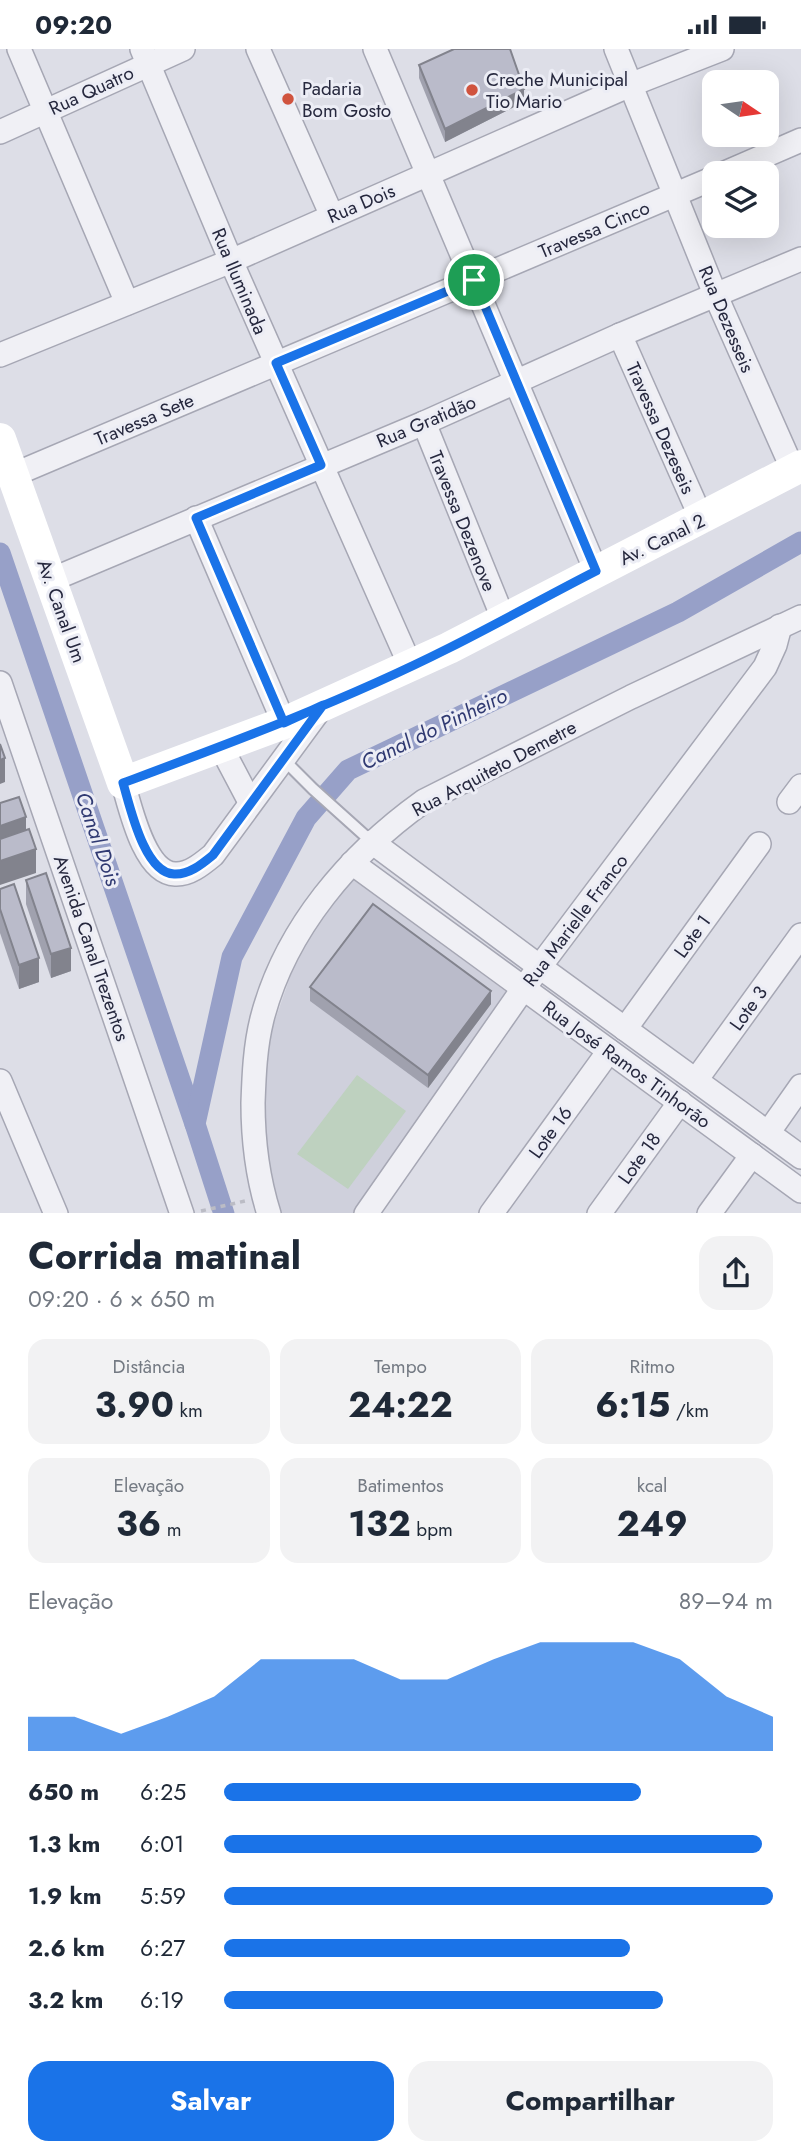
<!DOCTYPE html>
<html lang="pt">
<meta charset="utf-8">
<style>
:root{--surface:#fff;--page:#f2f2f3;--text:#1f2937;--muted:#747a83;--accent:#1a73e8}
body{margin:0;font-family:Jost,sans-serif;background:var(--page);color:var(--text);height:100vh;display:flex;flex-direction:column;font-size:26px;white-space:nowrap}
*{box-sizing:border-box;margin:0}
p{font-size:23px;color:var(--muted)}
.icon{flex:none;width:38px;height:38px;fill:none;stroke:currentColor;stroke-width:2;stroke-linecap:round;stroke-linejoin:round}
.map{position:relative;height:1164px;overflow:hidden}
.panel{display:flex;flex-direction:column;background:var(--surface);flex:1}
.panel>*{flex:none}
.needle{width:46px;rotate:103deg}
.controls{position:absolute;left:702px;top:21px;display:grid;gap:14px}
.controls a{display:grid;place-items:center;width:77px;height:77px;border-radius:14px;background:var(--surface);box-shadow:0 7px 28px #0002;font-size:35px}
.pin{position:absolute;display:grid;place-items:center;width:60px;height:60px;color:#fff;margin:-30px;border:4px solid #fff;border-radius:50%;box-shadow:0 2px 7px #0007}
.round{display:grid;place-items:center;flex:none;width:74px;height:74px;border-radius:21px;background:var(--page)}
.overview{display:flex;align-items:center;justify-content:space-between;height:119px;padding:0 28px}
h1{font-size:38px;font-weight:700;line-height:52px}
.figures{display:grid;grid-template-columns:repeat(3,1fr);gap:10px;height:119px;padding:7px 28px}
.figures div{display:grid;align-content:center;border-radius:18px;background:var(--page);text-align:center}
.figures b{font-size:35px;font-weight:700}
.figures small{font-size:19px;font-weight:400}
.figures p{font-size:19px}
.chart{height:196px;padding:14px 28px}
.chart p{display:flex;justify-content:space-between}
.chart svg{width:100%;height:126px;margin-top:7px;fill:var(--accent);opacity:.7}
.button{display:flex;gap:14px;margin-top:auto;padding:14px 28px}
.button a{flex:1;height:80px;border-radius:21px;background:var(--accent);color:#fff;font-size:28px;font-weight:700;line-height:80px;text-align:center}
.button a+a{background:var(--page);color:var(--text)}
ul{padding:0 28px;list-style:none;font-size:23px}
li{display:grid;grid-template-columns:112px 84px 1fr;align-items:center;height:52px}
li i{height:18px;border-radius:9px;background:var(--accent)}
.status{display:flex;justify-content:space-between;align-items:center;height:49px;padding:0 35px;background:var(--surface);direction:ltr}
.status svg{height:19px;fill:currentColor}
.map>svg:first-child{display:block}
</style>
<div class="status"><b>09:20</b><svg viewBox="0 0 49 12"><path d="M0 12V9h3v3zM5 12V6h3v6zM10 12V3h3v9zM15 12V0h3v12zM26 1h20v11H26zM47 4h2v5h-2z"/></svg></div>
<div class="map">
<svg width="801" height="1165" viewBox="0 0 801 1165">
<rect width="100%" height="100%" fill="#dddee7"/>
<path fill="#cfd0dc" d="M 352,830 L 508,944 L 353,1164 L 278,1165 L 267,1106 L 265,1034 L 272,980 L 295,914 L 332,849 Z"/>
<path fill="#bed1bf" d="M 357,1026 L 406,1062 L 348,1140 L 297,1105 Z"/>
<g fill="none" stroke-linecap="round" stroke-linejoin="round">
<g stroke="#97a0c8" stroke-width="21">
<path d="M 0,504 L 195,1075"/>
<path d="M 224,1165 L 195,1075 L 232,908 L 306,769 L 348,721 L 678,563 L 801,493"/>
</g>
<g stroke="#a6a7b4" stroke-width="14">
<path id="lane" d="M 283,710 L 313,740 L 372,793"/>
</g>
<g stroke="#a6a7b4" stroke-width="26">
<g id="street">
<path d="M 19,0 L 127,254"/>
<path d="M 142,0 L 231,212 L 410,616"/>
<path d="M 258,0 L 332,167"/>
<path d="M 375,0 L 596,522"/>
<path d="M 616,0 L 715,245 L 793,421"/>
<path d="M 0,83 L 183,0"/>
<path d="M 725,124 L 801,91"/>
<path d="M 620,286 L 702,471"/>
<path d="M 0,306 L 231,212 L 630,36 L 722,0"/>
<path d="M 424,374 L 503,569"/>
<path d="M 13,426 L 714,129"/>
<path d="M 196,469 L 284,674"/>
<path d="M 51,531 L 424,374 L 620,286 L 801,210"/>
<path d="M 0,634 L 182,1165"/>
<path d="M 221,698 L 250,753"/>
<path d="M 123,734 C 130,757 144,824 175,825 C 189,826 202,815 213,806 L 321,659"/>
<path d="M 789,753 L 801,737"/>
<path d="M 372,793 L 540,918 L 801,1108"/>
<path d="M 352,814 L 801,1142"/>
<path d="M 625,980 L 759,795"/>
<path d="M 696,1031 L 801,886"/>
<path d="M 0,1032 L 56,1165"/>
<path d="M 768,1084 L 801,1037"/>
<path d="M 269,1165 C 257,1127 253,1093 253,1054 C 254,1026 255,998 262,970 C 285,880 350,805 424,752 L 631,648 L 801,568"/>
<path d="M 366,1165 L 523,940 L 765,618 L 775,596 L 780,577"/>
<path d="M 491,1165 L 609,1002"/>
<path d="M 599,1165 L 680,1053"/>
<path d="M 709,1165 L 752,1106"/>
</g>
</g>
<path stroke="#bbbcc5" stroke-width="3.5" stroke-dasharray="5 5" stroke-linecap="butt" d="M 201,1162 L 245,1152"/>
<use href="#lane" stroke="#f0f0f5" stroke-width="10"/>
<use href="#street" stroke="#f0f0f5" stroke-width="23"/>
<path stroke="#fff" stroke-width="32" d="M 0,390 L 123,734 L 284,674 L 449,599 L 801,417"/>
</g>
<g fill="#a0a1ae">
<path d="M 419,16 L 524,53 L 445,93 L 419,29 Z"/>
<path d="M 26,831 L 71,922 L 51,929 L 26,855 Z"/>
<path d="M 0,840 L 39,933 L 19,940 L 0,884 Z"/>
<path d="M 310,938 L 491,955 L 428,1039 L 310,952 Z"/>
</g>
<g fill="#82838d">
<path d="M 524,40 L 524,53 L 445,93 L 445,80 Z"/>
<path d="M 5,709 L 5,733 L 0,735 L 0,711 Z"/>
<path d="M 26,768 L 26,792 L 0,801 L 0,777 Z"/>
<path d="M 36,800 L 36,824 L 0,836 L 0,812 Z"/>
<path d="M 71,899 L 71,922 L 51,929 L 51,905 Z"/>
<path d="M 39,909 L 39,933 L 19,940 L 19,916 Z"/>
<path d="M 491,942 L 491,955 L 428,1039 L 428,1026 Z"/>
</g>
<g fill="#babbca" stroke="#82838d" stroke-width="2">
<path d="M 454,0 L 510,0 L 524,40 L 445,80 L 419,16 Z"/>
<path d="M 0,695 L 5,709 L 0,711 Z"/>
<path d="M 19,748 L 26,768 L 0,777 L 0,754 Z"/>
<path d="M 29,780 L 36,800 L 0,812 L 0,790 Z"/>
<path d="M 46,824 L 71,899 L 51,905 L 26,831 Z"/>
<path d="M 14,835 L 39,909 L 19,916 L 0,860 L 0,840 Z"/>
<path d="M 373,855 L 491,942 L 428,1026 L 310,938 Z"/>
</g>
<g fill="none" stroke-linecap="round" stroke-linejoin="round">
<g stroke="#fff" stroke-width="14">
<path id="route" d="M 474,231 L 596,522 C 547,547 499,574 449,599 C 344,652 233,693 123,734 C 130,757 144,824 174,825 C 189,826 202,815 213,806 L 323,656 L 284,674 L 196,469 L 321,416 L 276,314 L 474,231"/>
</g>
<use href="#route" stroke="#1a73e8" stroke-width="9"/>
</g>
<g fill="#d0533e" stroke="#ecedf5" stroke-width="2.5">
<circle cx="472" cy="41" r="7"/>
<circle cx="288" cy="50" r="7"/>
</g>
<g text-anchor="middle" stroke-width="6" stroke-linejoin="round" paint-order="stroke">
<g font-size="19" fill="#26283e" stroke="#ecedf5" text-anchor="start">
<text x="486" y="37">Creche Municipal<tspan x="486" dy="22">Tio Mario</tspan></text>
<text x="302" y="46">Padaria<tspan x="302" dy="22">Bom Gosto</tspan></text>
</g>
<g font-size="19" fill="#26283e" stroke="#ecedf5">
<text transform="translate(91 41) rotate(-25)" y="7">Rua Quatro</text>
<text transform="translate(361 154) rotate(-23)" y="7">Rua Dois</text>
<text transform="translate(594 180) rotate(-23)" y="7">Travessa Cinco</text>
<text transform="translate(240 232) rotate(67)" y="7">Rua Iluminada</text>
<text transform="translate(727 270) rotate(67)" y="7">Rua Dezesseis</text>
<text transform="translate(144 370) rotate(-23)" y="7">Travessa Sete</text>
<text transform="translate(426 372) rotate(-23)" y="7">Rua Gratidão</text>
<text transform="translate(661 379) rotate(66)" y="7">Travessa Dezeseis</text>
<text transform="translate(463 472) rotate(68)" y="7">Travessa Dezenove</text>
<text transform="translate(662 490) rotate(-26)" y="7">Av. Canal 2</text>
<text transform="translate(62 562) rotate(70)" y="7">Av. Canal Um</text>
<text transform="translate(494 719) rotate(-28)" y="7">Rua Arquiteto Demetre</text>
<text transform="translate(575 871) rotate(-53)" y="7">Rua Marielle Franco</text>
<text transform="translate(692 887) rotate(-54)" y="7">Lote 1</text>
<text transform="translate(92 899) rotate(71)" y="7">Avenida Canal Trezentos</text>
<text transform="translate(748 959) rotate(-54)" y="7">Lote 3</text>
<text transform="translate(627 1015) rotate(36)" y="7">Rua José Ramos Tinhorão</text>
<text transform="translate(550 1083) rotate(-54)" y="7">Lote 16</text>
<text transform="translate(639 1109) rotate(-54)" y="7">Lote 18</text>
</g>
<g font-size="21" font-style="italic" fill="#303a72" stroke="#ecedf5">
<text transform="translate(434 680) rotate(-26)" y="7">Canal do Pinheiro</text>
<text transform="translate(98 790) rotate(71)" y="7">Canal Dois</text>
</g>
</g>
</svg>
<div class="controls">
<a><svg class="needle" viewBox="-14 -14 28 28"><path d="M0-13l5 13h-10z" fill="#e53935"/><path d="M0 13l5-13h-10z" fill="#747a83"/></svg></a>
<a><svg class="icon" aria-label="layers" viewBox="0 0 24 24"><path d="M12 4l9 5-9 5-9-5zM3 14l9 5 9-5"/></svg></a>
</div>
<div class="pin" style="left:474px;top:231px;background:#1e9e55"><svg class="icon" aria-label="arrive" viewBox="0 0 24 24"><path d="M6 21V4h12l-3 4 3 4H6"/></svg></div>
</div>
<section class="panel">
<div class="overview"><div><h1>Corrida matinal</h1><p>09:20 · 6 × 650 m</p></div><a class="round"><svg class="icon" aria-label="share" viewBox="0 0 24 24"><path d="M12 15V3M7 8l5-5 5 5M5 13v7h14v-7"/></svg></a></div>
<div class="figures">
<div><p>Distância</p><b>3.90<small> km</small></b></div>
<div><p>Tempo</p><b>24:22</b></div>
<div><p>Ritmo</p><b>6:15<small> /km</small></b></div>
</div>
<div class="figures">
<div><p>Elevação</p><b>36<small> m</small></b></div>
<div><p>Batimentos</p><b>132<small> bpm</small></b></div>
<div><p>kcal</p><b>249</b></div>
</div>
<div class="chart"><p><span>Elevação</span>89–94 m</p>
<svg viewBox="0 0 160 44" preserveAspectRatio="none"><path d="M0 44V32L10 32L20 38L30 32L40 25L50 12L60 12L70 12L80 19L90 19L100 12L110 6L120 6L130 6L140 12L150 25L160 32V44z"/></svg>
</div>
<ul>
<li><b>650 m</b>6:25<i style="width:76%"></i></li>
<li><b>1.3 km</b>6:01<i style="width:98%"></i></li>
<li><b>1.9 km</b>5:59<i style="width:100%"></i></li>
<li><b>2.6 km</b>6:27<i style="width:74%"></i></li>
<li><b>3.2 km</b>6:19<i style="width:80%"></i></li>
</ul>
<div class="button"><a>Salvar</a><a>Compartilhar</a></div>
</section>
